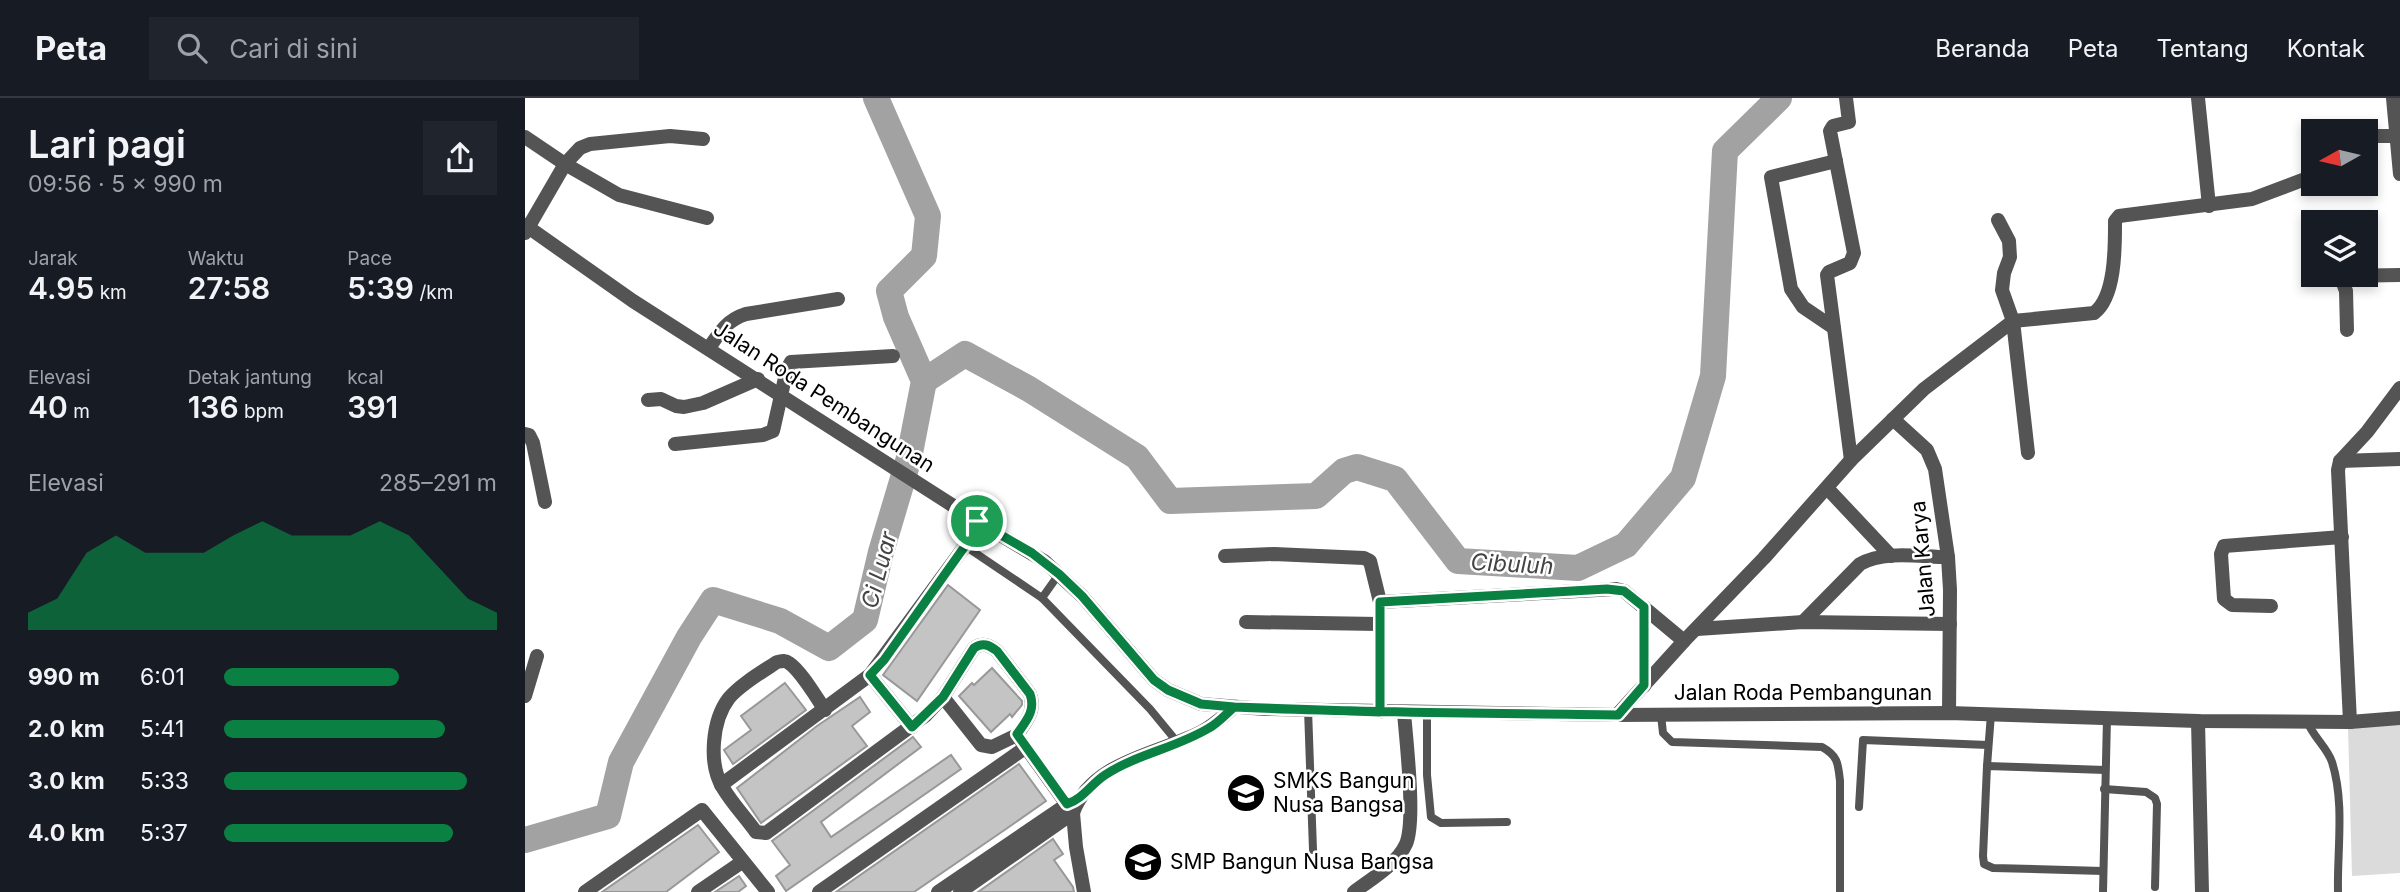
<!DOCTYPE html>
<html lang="id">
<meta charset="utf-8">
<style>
:root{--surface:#171b24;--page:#20242c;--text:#f1f3f6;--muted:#9ea1a6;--line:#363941;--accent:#0b8043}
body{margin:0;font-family:Inter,sans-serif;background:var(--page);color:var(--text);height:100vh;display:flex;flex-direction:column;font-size:26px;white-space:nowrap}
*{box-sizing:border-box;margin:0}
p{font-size:23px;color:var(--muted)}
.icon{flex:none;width:38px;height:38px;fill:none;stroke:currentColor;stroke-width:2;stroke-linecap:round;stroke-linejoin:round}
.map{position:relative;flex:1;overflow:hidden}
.drawer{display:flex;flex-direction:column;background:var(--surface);width:525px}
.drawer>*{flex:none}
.needle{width:46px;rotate:262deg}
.buttons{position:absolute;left:1776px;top:21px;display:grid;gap:14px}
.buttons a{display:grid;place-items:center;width:77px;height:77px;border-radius:0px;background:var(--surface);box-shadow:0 4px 10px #0003;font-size:35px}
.pin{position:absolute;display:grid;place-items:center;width:60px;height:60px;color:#fff;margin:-30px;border:4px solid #fff;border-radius:50%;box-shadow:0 2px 7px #0007}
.round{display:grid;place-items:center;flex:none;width:74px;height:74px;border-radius:0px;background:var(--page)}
.overview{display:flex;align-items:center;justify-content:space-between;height:119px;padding:0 28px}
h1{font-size:38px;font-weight:600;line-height:52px}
.stats{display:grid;grid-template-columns:repeat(3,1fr);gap:10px;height:119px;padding:7px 28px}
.stats div{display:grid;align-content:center}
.stats b{font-size:30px;font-weight:600}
.stats small{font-size:19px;font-weight:400}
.stats p{font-size:19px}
.chart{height:196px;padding:14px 28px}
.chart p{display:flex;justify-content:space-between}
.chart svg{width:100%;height:126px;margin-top:7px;fill:var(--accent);opacity:.7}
ul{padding:0 28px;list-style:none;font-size:23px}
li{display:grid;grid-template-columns:112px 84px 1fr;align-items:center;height:52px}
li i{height:18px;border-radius:9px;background:var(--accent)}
header{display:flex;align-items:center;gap:42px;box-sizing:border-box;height:98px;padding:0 35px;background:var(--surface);border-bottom:2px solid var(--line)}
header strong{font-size:33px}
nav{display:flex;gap:38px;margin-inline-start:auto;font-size:24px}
.search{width:490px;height:63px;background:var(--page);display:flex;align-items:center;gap:18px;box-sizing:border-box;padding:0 24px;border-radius:0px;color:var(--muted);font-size:26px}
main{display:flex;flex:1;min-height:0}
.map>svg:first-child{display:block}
</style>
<header>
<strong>Peta</strong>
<div class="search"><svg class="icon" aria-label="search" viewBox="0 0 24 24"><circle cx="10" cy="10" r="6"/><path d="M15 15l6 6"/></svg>Cari di sini</div>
<nav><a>Beranda</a><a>Peta</a><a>Tentang</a><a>Kontak</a></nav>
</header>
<main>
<section class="drawer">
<div class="overview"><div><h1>Lari pagi</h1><p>09:56 · 5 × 990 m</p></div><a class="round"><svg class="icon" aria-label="share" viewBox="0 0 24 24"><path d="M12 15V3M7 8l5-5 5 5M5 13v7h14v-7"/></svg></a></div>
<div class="stats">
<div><p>Jarak</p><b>4.95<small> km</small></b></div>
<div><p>Waktu</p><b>27:58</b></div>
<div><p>Pace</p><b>5:39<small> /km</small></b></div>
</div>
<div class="stats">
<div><p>Elevasi</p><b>40<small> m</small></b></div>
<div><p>Detak jantung</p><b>136<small> bpm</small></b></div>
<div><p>kcal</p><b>391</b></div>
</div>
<div class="chart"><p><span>Elevasi</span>285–291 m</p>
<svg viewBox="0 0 160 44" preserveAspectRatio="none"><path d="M0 44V38L10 33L20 17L30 11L40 17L50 17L60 17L70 11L80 6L90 11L100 11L110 11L120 6L130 11L140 22L150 33L160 38V44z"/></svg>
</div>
<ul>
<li><b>990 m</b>6:01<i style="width:64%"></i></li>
<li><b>2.0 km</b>5:41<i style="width:81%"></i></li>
<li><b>3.0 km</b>5:33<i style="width:89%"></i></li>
<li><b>4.0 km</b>5:37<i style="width:84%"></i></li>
</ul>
</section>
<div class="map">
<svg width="1875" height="794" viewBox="0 0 1875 794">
<rect width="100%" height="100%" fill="#fff"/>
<path fill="#dbdbdb" d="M 1875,624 L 1875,775 L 1827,778 L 1823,629 Z"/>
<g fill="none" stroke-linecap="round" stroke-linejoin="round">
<g stroke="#a2a2a2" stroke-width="26">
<path d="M 399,283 L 440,256 L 504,291 L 612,359 L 645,403 L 791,398 L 819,373 L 832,369 L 870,381 L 933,463 L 1053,470 L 1101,447 L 1158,380 L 1188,278 L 1200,53 L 1254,0"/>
<path d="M 0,742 L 83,718 L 96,664 L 164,539 L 188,502 L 255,523 L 304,550 L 340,522 L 356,454 L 384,360 L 399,283 L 371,219 L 364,193 L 399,158 L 403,118 L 351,0"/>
</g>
</g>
<g fill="#c4c4c4" stroke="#989898" stroke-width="2">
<path d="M 423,487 L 455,512 L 392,603 L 358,577 Z"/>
<path d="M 467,570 L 497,603 L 497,607 L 487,619 L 485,616 L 466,634 L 434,598 L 447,585 L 449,587 Z"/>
<path d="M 260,585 L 281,612 L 208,666 L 199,652 L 226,632 L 216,618 Z"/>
<path d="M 335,599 L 345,614 L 327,628 L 342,648 L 236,725 L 212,690 L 292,628 Z"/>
<path d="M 388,639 L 396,649 L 296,724 L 306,739 L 426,657 L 436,671 L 261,793 L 251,778 L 265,767 L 247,743 Z"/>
<path d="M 494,666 L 521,703 L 481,731 L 389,794 L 311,794 Z"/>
<path d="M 173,727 L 194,754 L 141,794 L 77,794 Z"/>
<path d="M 528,741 L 538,756 L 529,762 L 548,789 L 549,794 L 453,794 Z"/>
<path d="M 214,778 L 221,788 L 213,794 L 190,794 Z"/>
</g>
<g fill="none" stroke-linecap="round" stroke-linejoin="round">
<g stroke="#545454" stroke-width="8">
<path d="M 440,448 L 517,500 L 625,611 L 653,645"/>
<path d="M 517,500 L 534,476"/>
<path d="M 783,611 L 788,752"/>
<path d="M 902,614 L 902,677 L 906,719 L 916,725 L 982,724"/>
<path d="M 1136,617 L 1138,635 L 1147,644 L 1297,649 C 1313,658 1313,665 1315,683 L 1315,794"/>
<path d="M 1782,623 C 1788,639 1802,649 1807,664 C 1820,705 1812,752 1813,794"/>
<path d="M 1462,668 L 1466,616"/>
<path d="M 1579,691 L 1621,694 L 1630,700 L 1632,706 L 1630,789"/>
<path d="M 1334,709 L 1338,642 L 1463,647"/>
<path d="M 1578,773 L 1468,770 L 1459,766 L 1458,758 L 1462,668 L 1580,672"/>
<path d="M 1578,794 L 1582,620"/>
</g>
<g stroke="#545454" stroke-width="14">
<path d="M 1673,0 L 1684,108"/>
<path d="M 1868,0 L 1875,76"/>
<path d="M 1841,38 L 1875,38"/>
<path d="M 0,39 L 40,66 L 94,97 L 182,120"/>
<path d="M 1311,63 L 1246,79 L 1266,191 L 1278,209 L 1309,230 L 1326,362"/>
<path d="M 1473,122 L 1484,143 L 1485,159 L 1479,175 L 1477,192 L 1488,223 L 1569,215 C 1591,199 1590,147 1590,123 L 1594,118 L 1727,101 L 1788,78"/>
<path d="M 0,135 L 40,66 L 55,50 L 65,46 L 145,38 L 178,41"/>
<path d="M 1815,177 L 1821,193 L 1822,232"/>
<path d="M 1816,178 L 1875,177"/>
<path d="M 1309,230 L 1302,177 L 1304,174 L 1325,165 L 1329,155 L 1305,33 L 1308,28 L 1324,24 L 1321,0"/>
<path d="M 184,250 C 195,234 202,222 221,216 L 313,201"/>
<path d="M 123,302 L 136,301 L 151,308 L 159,309 L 178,305 L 233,281"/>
<path d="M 1368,321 L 1402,352 L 1410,371 L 1423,459 L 1425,492 L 1424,615"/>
<path d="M 0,336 L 4,337 L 8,345 L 20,404"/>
<path d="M 150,346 L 238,337 L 248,333 L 262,271 L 266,264 L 368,258"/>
<path d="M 1815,363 L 1875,361"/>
<path d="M 1302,390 L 1366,458"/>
<path d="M 700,458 L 749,456 L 839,460 L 845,463 L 855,504 L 855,614"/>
<path d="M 855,504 L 1091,491 L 1099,493 L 1159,543"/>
<path d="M 1746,508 L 1707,507 L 1699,501 L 1696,456 L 1699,448 L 1817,439"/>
<path d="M 1119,509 L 1119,588"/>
<path d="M 721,524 L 854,526"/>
<path d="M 1278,524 L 1335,466 C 1360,452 1395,459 1423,459"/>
<path d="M 1172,531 L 1278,524 L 1425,526"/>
<path d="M 345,577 L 387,629"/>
<path d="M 0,598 L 12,558"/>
<path d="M 418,599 L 456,647 L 467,649 L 492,637"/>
<path d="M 300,612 C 291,599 276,573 264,565 C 260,562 257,563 252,564 C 237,574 216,586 204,600 C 187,622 183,666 198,690 C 207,705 220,719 231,734 L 241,735 L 401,617 L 418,599 L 449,550 C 458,544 464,547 472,553 L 505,596 C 511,613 501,623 492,637 L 548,715 L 551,749 L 559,794"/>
<path d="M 1092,617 L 1159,543 L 1239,460 L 1326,362 L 1399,291 L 1488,223 L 1503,355"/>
<path d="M 1673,623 L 1677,794"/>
<path d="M 1825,624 L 1813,372 L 1815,363 L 1842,334 L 1875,290"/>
<path d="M 196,687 L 345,577 L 440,448 L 452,423"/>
<path d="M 60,794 L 177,712 L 243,794"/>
<path d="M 173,794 L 217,764"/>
<path d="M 294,794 L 500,650"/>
<path d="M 413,794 L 541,707 L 551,703"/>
<path d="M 435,794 L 548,715 C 566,664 632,656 674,635 C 687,629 698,619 709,609"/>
<path d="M 829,794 C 846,781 872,766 881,746 C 891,723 881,642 879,614"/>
</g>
<path stroke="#545454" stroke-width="14" d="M 0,127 L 108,203 L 452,423 L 519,463 L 557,498 L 629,582 L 643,592 L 676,606 L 740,611 L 1092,617 L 1424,615 L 1673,623 L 1825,624 L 1875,620"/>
</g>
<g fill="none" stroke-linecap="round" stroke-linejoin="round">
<g stroke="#fff" stroke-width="14">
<path id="route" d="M 452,423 L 440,448 L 359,562 L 345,577 L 387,629 L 418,599 L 449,550 C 458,544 464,547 472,553 L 505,596 C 511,613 501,623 492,636 L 542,706 C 558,701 566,686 580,677 C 612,656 651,650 684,630 C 693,625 701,616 709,609 C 837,615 965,615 1093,617 L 1119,587 L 1119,509 L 1099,493 L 1082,491 L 855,504 L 855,614 L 709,609 L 676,606 L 643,592 L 629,582 L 557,498 L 534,476 L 507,455 L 452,423"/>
</g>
<use href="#route" stroke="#0b8043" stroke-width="9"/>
</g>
<defs>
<g id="school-disc" transform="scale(2.0125)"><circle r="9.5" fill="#000" stroke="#fff"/><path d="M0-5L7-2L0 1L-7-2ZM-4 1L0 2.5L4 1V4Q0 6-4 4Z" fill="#fff"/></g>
</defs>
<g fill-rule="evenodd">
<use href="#school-disc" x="721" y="695"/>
<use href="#school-disc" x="618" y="764"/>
</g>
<g text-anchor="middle" stroke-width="5" stroke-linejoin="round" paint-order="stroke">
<g font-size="21" fill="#000" stroke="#fff">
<text transform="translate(299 299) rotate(33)" y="7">Jalan Roda Pembangunan</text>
<text transform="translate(1398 461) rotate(-95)" y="7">Jalan Karya</text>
<text x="1278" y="602">Jalan Roda Pembangunan</text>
</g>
<g font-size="21" fill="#000" stroke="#fff" text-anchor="start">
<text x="748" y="690">SMKS Bangun<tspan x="748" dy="24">Nusa Bangsa</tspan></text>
<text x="645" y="771">SMP Bangun Nusa Bangsa</text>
</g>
<g font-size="23" font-style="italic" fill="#434343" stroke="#fff">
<text transform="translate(987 466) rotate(3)" y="8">Cibuluh</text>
<text transform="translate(354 472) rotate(-75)" y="8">Ci Luar</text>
</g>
</g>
</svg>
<div class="buttons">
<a><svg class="needle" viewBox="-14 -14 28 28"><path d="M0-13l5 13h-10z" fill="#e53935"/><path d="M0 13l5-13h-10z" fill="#9ea1a6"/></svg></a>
<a><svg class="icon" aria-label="layers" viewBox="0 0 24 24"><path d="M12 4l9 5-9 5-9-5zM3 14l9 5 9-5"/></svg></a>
</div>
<div class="pin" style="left:452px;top:423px;background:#1e9e55"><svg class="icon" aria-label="arrive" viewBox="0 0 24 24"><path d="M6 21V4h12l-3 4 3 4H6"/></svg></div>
</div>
</main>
